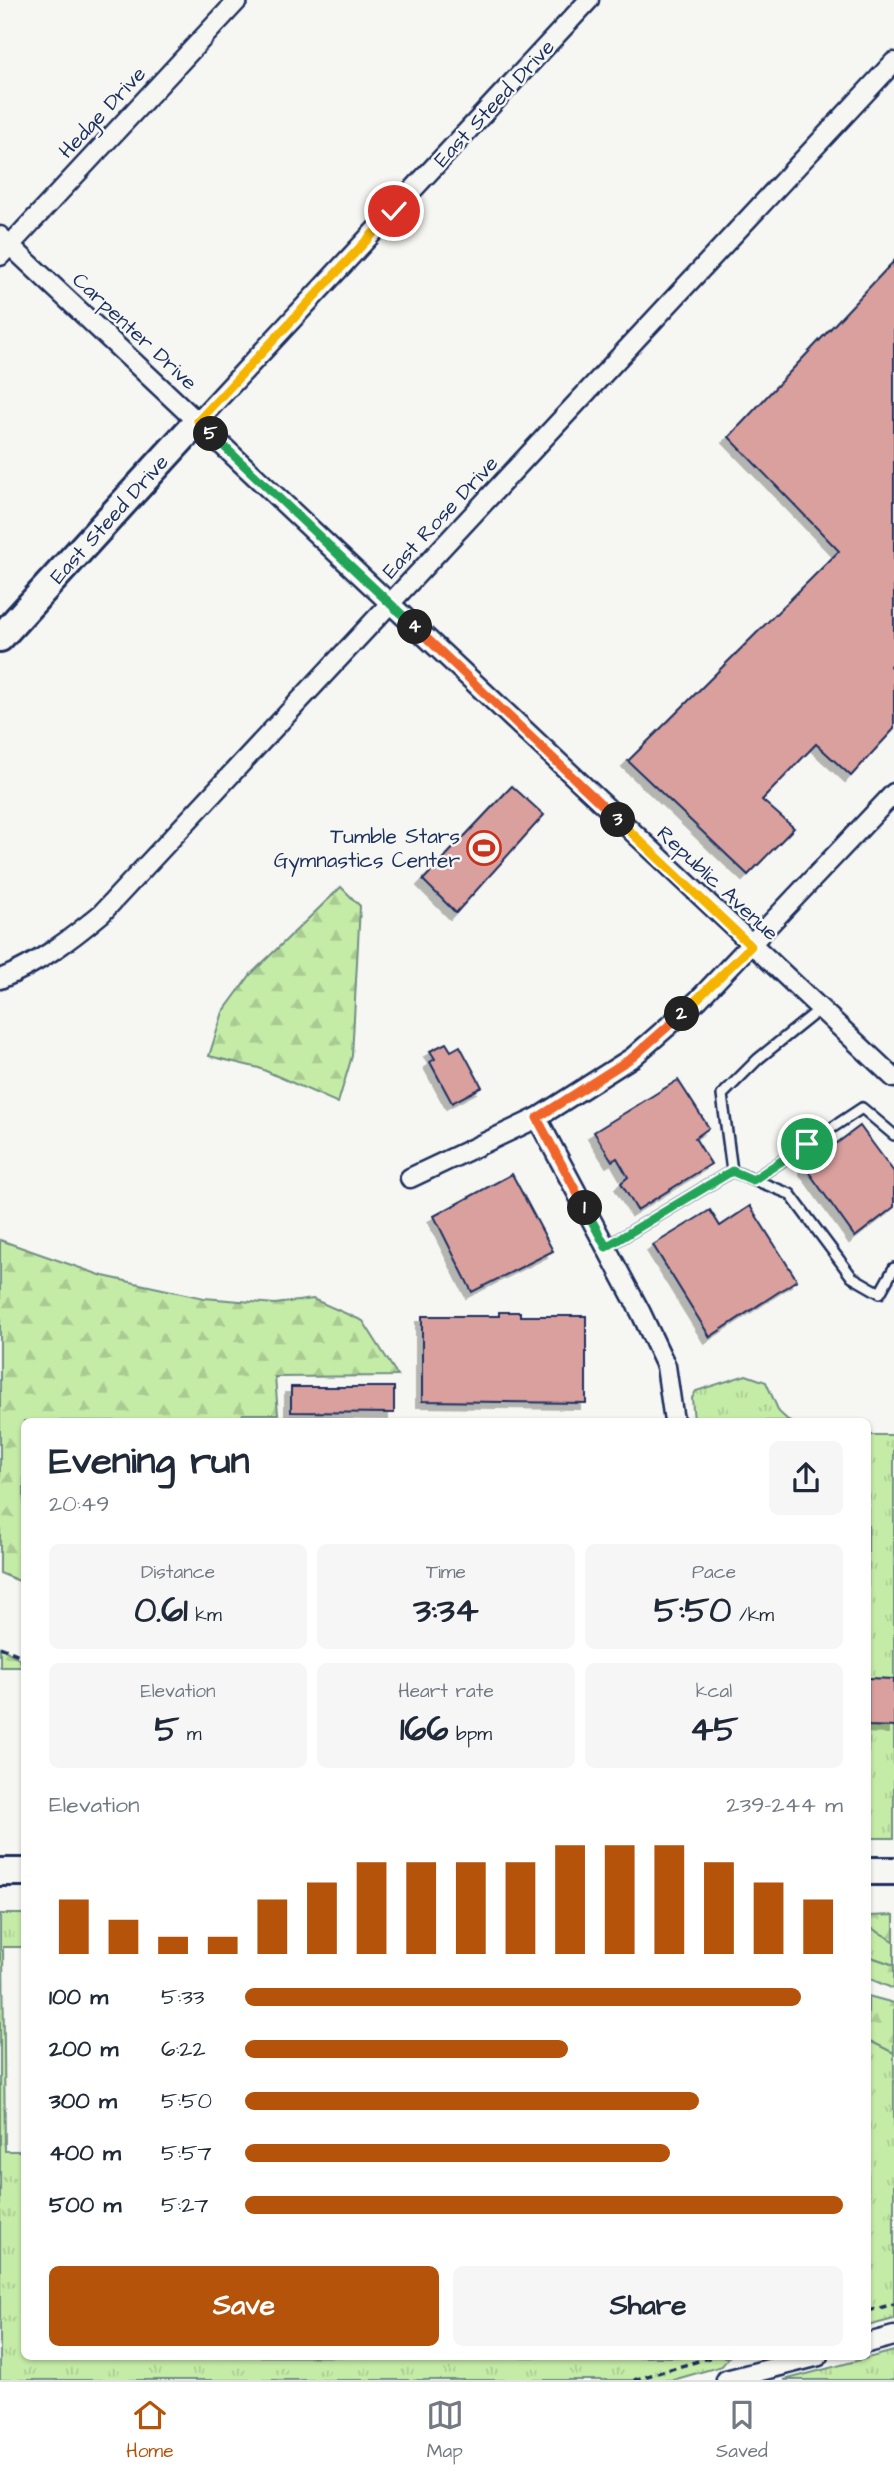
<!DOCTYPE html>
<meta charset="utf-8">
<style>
:root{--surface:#fff;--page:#f6f6f7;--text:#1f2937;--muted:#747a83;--line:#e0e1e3;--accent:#b45309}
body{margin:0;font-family:"Architects Daughter",sans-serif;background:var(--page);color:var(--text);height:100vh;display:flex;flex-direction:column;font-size:26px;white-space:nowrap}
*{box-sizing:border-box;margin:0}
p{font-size:23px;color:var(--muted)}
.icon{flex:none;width:38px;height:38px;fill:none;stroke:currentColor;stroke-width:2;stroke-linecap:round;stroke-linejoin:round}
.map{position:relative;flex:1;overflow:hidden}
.details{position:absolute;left:21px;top:1418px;width:850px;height:942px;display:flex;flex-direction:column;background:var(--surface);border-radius:10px;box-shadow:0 2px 5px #0004}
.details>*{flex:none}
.pin{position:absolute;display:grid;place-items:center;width:60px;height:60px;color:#fff;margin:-30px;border:4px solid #fff;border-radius:50%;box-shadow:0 2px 7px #0007}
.km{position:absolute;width:35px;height:35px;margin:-18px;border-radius:50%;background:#222;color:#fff;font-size:19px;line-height:35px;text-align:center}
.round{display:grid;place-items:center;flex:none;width:74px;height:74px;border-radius:10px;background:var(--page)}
.summary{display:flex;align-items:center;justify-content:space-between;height:119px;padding:0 28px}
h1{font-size:38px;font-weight:800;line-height:52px}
.metrics{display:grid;grid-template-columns:repeat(3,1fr);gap:10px;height:119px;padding:7px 28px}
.metrics div{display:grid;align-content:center;border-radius:10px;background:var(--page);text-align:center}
.metrics b{font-size:35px;font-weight:800}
.metrics small{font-size:19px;font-weight:400}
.metrics p{font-size:19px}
.chart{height:196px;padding:14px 28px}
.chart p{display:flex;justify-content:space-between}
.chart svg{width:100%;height:126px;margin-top:7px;stroke:var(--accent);stroke-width:6}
.cta{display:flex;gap:14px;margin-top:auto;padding:14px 28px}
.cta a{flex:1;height:80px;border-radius:10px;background:var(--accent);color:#fff;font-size:28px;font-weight:800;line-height:80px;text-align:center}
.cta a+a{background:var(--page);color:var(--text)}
ul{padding:0 28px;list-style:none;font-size:23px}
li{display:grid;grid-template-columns:112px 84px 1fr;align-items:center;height:52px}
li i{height:18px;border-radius:9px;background:var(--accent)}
.tab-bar{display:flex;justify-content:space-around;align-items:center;height:98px;border-top:2px solid var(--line);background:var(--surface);font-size:19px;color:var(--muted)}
.tab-bar a{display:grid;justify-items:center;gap:4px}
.tab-bar .active{color:var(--accent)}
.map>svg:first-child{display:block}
</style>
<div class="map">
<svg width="894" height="2380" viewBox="0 0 894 2380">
<defs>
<pattern id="grass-tufts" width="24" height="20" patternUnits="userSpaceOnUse" patternTransform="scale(1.75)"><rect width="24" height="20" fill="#c5eca7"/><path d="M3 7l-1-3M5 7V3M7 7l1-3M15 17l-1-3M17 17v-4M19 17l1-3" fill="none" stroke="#a9cb92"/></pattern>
<pattern id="forest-firs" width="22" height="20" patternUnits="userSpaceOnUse" patternTransform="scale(1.75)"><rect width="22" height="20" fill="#c5eca7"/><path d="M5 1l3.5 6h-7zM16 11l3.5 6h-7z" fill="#a9cb92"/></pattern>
<filter id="shadow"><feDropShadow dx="-6" dy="6" stdDeviation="0" flood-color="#0004"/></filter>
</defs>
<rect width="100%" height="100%" fill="#f6f6f2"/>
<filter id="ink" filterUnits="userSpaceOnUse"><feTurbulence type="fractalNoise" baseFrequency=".0143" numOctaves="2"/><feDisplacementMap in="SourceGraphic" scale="14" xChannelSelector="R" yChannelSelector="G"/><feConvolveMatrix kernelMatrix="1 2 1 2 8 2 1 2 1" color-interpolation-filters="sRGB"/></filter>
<g filter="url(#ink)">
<g fill="url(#grass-tufts)" stroke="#708e82" stroke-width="2">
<path d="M 746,1375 L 766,1382 L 779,1412 L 789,1421 L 694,1421 L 692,1398 L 696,1391 Z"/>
<rect x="868" y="1435" width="26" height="403"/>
<path d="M 0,1914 L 24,1914 L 24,1947 L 3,1947 L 5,2151 L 24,2151 L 24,2356 L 729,2357 L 722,2366 L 673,2380 L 0,2380 Z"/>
<path d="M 868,1926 L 894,1941 L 894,1965 L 868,1956 Z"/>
<path d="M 868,2040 L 894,2053 L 894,2319 L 868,2326 Z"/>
<path d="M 894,2351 L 894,2380 L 784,2380 Z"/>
</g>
<g fill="url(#forest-firs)" stroke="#708e82" stroke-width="2">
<path d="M 341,887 L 360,906 L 352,1056 L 338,1103 L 259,1068 L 209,1056 L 223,1012 L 251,974 Z"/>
<path d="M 0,1240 L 103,1276 L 204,1298 L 275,1304 L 313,1299 L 363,1321 L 398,1376 L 275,1377 L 278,1414 L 243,1414 L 239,1421 L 24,1421 L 24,1583 L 0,1573 Z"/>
<path d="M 0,1647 L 18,1658 L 24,1667 L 0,1667 Z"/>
<path d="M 894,1915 L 894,1941 L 868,1926 L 868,1916 Z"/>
<path d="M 868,1956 L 894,1965 L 894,1989 L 868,1978 Z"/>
<path d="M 868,1996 L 894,2003 L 894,2053 L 868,2040 Z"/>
</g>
<g fill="#daa09e" stroke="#1b2f5e" stroke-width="2" filter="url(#shadow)">
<path d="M 894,261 L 894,661 L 890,666 L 894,671 L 894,729 L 851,776 L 816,744 L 762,800 L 794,828 L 748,875 L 628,761 L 839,551 L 729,437 Z"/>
<path d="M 512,786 L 544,815 L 456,913 L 423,880 Z"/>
<path d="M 446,1043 L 451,1051 L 460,1046 L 482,1087 L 452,1103 L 430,1062 L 435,1059 L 430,1051 Z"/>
<path d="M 678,1080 L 709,1128 L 695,1138 L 711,1164 L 637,1210 L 621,1183 L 628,1177 L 617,1158 L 612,1161 L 594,1132 Z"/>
<path d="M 860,1126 L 894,1172 L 894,1207 L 855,1237 L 805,1167 Z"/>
<path d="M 512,1174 L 553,1251 L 472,1292 L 434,1216 Z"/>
<path d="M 750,1206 L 797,1280 L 710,1337 L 653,1245 L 710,1210 L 720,1226 Z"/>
<path d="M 499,1312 L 520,1312 L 520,1316 L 586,1316 L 586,1403 L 422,1401 L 422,1316 L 499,1316 Z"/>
<path d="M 291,1387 L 394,1387 L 394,1413 L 291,1412 Z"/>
<path d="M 868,1678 L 894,1679 L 894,1727 L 868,1726 Z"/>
</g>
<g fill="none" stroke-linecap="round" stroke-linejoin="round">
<g stroke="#1b2f5e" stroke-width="14">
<g id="lane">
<path d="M 732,1171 L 790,1194 L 852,1277 L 880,1293 L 894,1268"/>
<path d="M 732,1171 L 722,1095 L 758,1059 L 820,1009"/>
<path d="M 753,1180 L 862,1108 L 894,1135"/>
<path d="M 606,1247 L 732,1171"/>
</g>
</g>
<g stroke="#1b2f5e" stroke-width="23">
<g id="street">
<path d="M 0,236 L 894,1078"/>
<path d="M 0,256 L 238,0"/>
<path d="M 198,421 L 589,0"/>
<path d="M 0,979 C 38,964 71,939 102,913 L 894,62"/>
<path d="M 537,1118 L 641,1313 L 666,1366 L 674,1421"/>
<path d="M 410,1178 L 537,1118 L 633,1057 L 698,1000 L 894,793"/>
<path d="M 868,2343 L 894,2336"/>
<path d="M 726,2380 L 819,2356"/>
</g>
</g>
<g stroke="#1b2f5e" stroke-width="32">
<g id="secondary">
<path d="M 0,638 L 198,421"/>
<path d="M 868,1871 L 894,1871"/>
<path d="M 0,1872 L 24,1872"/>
</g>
</g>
<g stroke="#1b2f5e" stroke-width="3.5" stroke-dasharray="7 5" stroke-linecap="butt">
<path d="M 0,1647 L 24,1657"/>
<path d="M 868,2311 L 894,2304"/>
<path d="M 634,2380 L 715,2356"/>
</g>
<use href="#lane" stroke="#f6f6f2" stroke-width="9"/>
<use href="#street" stroke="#f6f6f2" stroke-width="18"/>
<use href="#secondary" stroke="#f6f6f2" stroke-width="26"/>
</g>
</g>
<g fill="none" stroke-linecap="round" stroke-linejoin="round" filter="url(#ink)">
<g stroke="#fff" stroke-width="14">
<path id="split-1" d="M 585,1208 L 606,1247 L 732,1171 L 753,1180 L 807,1144"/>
</g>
<g stroke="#fff" stroke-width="14">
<path id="split-2" d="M 585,1208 L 537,1118 L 633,1057 L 682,1014"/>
</g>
<g stroke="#fff" stroke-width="14">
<path id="split-3" d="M 618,820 L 751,946 L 682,1014"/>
</g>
<g stroke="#fff" stroke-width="14">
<path id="split-4" d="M 415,627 L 618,820"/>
</g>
<g stroke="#fff" stroke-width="14">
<path id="split-5" d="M 211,434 L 415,627"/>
</g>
<g stroke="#fff" stroke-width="14">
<path id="split-6" d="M 211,434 L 198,421 L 394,211"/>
</g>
<use href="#split-1" stroke="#22a559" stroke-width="9"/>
<use href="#split-2" stroke="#f0652b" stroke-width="9"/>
<use href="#split-3" stroke="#f5b400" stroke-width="9"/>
<use href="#split-4" stroke="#f0652b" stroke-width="9"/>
<use href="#split-5" stroke="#22a559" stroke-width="9"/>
<use href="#split-6" stroke="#f5b400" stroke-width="9"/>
</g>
<defs>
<g id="stadium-ring" transform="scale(1.75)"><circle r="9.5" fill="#f6f6f2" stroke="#c8321e" stroke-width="1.5"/><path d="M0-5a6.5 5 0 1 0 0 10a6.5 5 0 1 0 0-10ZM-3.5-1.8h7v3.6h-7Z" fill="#c8321e"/></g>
</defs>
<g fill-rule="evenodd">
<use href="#stadium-ring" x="484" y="848"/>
</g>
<g text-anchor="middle" stroke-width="5" stroke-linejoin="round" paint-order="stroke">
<g font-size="21" fill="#1b2f5e" stroke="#f6f6f2">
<text transform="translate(494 103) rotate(-47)" y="7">East Steed Drive</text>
<text transform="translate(102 112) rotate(-47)" y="7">Hedge Drive</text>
<text transform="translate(135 331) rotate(43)" y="7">Carpenter Drive</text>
<text transform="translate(440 517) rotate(-47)" y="7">East Rose Drive</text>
<text transform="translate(109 519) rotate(-48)" y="7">East Steed Drive</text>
<text transform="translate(718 883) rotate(43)" y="7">Republic Avenue</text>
</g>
<g font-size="21" fill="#1b2f5e" stroke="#f6f6f2" text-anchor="end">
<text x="460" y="843">Tumble Stars<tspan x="460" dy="24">Gymnastics Center</tspan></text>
</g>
</g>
</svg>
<div class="pin" style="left:807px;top:1144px;background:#1e9e55"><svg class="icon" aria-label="arrive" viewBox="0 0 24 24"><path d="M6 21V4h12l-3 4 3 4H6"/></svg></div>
<div class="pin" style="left:394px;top:211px;background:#d93025"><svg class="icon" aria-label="check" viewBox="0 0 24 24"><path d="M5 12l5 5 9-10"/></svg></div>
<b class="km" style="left:585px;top:1208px">1</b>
<b class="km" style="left:682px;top:1014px">2</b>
<b class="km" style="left:618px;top:820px">3</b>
<b class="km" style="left:415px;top:627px">4</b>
<b class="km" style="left:211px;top:434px">5</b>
<section class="details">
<div class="summary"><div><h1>Evening run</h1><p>20:49</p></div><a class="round"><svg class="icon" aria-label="share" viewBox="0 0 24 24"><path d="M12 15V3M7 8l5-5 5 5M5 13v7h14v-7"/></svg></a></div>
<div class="metrics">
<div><p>Distance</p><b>0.61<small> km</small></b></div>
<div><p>Time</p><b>3:34</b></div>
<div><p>Pace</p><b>5:50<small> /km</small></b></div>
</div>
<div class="metrics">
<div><p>Elevation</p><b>5<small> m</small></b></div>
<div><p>Heart rate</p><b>166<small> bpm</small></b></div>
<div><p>kcal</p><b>45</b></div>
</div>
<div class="chart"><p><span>Elevation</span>239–244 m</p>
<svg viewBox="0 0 160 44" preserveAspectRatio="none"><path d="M5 44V25M15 44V32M25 44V38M35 44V38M45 44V25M55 44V19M65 44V12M75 44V12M85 44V12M95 44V12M105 44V6M115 44V6M125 44V6M135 44V12M145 44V19M155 44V25"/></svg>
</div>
<ul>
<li><b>100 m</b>5:33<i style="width:93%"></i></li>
<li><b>200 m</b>6:22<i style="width:54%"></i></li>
<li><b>300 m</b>5:50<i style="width:76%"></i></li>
<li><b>400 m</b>5:57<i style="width:71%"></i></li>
<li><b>500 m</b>5:27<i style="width:100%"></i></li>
</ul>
<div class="cta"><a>Save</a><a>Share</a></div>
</section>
</div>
<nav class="tab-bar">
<a class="active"><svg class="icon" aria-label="home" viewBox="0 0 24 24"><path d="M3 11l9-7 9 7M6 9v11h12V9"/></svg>Home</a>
<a><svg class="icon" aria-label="map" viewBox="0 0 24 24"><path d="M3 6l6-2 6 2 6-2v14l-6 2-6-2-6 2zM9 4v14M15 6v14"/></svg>Map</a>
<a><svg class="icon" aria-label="saved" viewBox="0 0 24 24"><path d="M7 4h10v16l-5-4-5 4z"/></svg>Saved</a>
</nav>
